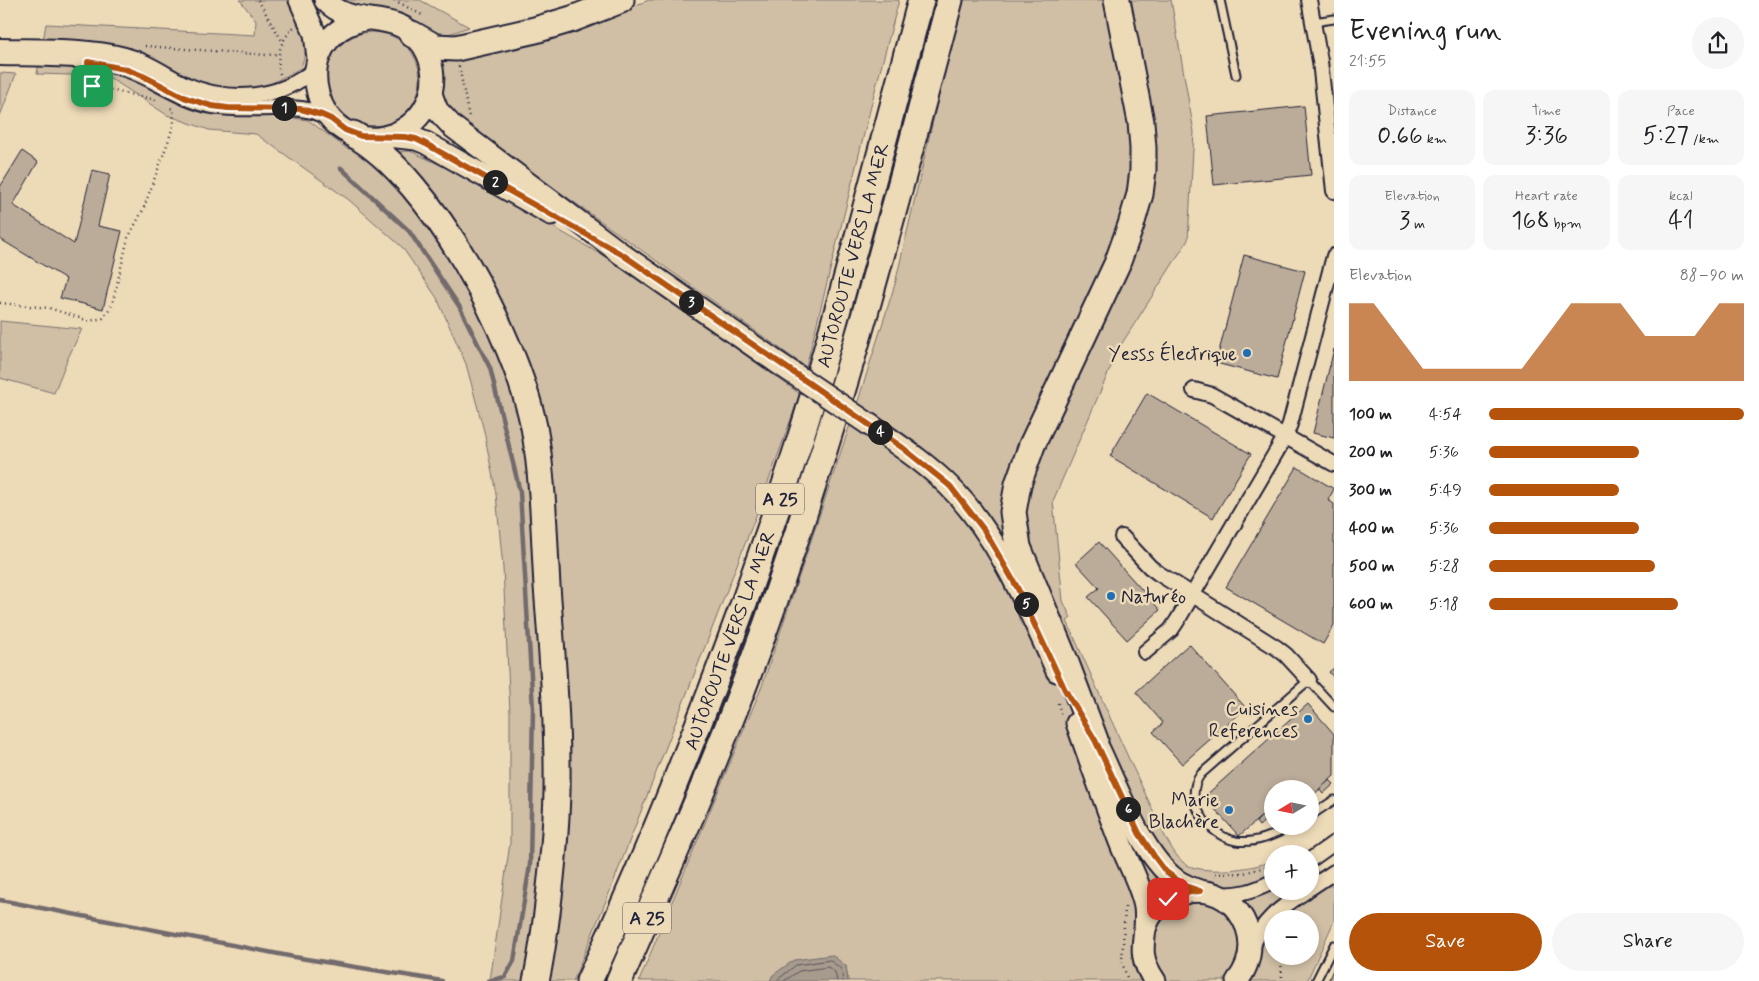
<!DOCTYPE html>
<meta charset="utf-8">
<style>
:root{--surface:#fff;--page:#f6f6f6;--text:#202124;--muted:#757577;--accent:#b45309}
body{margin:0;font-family:Mynerve,sans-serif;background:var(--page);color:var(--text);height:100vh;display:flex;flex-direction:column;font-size:19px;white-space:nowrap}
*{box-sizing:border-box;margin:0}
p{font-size:16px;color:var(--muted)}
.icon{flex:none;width:28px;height:28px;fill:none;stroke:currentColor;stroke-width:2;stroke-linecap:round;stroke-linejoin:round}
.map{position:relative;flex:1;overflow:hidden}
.drawer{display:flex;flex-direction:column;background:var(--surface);width:425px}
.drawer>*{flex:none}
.needle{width:32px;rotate:260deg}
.fabs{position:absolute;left:1264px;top:780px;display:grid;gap:10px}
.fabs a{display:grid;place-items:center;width:55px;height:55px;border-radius:50%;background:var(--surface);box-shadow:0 2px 8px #0003;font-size:25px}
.pin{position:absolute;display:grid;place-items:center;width:42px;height:42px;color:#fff;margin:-21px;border-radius:10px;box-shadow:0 2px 8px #0006}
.km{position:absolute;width:25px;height:25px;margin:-12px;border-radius:50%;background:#222;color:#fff;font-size:14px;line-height:25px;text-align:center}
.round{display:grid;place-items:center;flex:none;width:52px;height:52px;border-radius:26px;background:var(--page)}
.head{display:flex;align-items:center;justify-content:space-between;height:85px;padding:0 15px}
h1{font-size:28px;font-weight:600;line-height:38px}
.stats{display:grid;grid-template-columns:repeat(3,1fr);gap:8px;height:85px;padding:5px 15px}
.stats div{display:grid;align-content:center;border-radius:12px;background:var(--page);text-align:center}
.stats b{font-size:25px;font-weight:600}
.stats small{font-size:14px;font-weight:400}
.stats p{font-size:14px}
.chart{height:140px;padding:10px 15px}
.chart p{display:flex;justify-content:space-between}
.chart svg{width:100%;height:90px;margin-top:5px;fill:var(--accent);opacity:.7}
.action{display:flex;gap:10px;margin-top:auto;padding:10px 15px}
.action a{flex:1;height:58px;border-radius:30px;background:var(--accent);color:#fff;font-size:20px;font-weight:600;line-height:58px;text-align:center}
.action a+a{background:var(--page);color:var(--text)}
ul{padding:0 15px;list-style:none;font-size:16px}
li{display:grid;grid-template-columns:80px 60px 1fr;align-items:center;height:38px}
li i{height:12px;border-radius:6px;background:var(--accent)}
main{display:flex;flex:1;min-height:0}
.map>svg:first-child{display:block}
</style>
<main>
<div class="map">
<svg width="1334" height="981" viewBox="0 0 1334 981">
<rect width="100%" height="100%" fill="#eddab7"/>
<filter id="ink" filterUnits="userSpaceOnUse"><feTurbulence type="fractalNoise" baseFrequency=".02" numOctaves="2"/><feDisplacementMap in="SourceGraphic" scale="10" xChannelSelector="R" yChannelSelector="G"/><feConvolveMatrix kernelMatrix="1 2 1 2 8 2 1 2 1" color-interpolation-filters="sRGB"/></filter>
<g filter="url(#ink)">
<g fill="#d0bfa5" stroke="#797070" fill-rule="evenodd">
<path d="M 240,0 L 420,0 L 469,27 L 437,38 L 336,2 L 304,24 L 308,43 L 301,68 L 272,83 L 270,115 L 308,120 L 346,148 L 370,153 L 410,151 L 462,175 L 630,271 L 800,394 L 757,513 L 610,891 L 573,981 L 490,981 L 510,843 L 510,713 L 503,568 L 496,494 L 484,431 L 466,364 L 437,298 L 402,247 L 349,200 L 256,134 L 209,130 L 167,115 L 107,76 L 37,74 L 46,24 L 255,35 L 256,21 Z"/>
<path d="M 649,0 L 899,0 L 873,98 L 806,367 L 461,122 L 445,107 L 442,89 L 441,59 L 571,30 Z"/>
<path d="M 964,0 L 1171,0 L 1194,132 L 1188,240 L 1119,348 L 1053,501 L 1063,601 L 1071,618 L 1067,621 C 1094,682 1121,743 1150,804 C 1158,820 1171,856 1187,865 C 1207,875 1252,869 1272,861 L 1272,891 L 1310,891 L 1310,863 L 1334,889 L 1334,921 L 1307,981 L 848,981 L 846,966 L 773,975 L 770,981 L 639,981 L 762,686 L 858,401 L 895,284 L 941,86 ZM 1272,919 L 1310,919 L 1310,956 L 1272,956 Z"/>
<circle cx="373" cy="79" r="47"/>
<path d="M 0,73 L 16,74 L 0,116 Z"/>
<path d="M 0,321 L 82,329 L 67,360 L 54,393 L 0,378 Z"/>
</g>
<path fill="#a79b8d" stroke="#726b6c" d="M 832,955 L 846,966 L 848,981 L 770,981 L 773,975 L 794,960 Z"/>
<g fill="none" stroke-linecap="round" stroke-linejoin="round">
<g stroke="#57525c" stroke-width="1">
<path d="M 776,981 L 796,965 L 830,960 L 841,969 L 843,981"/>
<path d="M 784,981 L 799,971 L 828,967 L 835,972 L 837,981"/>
</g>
<g stroke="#726b6c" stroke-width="4.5">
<path d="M 341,168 L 409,231 L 459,306 L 490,368 L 520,492 L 533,709 L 530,865 L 514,961 L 505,977 L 488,981"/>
<path d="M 0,900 L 294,957 L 442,981"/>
</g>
</g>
<g fill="#baac98" stroke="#22223b">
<path d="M 1304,106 L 1311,175 L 1214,185 L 1207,116 Z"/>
<path d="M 22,151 L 38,162 L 13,205 L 74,244 L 92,170 L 110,174 L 98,226 L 122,231 L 103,309 L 60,298 L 66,279 L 0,239 L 0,187 Z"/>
<path d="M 1244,255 L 1305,271 L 1277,379 L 1216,363 Z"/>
<path d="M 1334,349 L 1334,438 L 1313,433 Z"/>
<path d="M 1147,393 L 1251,454 L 1213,518 L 1110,456 Z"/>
<path d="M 1297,467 L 1334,489 L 1328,500 L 1334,504 L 1334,625 L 1323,644 L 1226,587 Z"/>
<path d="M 1099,542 L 1160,610 L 1127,640 L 1088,597 L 1099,588 L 1076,563 Z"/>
<path d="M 1189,644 L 1246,708 L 1182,764 L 1153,732 L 1163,723 L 1136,692 Z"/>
<path d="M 1334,668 L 1334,678 L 1329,672 Z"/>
<path d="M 1308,704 L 1334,734 L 1334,776 L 1310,798 L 1310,789 L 1272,789 L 1272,807 L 1239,836 L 1204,797 Z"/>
<path d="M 1330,780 L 1334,784 L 1323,794 L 1319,789 Z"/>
<path d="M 1266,812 L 1270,816 L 1259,826 L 1256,822 Z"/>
<path d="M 1334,967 L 1334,981 L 1328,981 Z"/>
</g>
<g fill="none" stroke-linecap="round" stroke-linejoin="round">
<g stroke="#22223b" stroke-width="11">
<g id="lane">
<path d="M 1220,0 L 1236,75"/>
<path d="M 1313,22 L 1334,19"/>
<path d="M 1310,816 L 1334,800"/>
<path d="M 1292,826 C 1275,835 1255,844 1236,841 C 1209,836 1181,800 1201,774 L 1309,680 L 1334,707"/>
<path d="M 1316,981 L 1334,945"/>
</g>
</g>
<g stroke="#22223b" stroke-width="18">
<g id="street">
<path d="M 1309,0 L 1320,61 L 1334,191"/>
<path d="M 0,46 C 41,47 85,45 125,55 C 148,61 166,75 187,85 C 229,103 281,100 316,68"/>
<path d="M 0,58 C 42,59 85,57 125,69 C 156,79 181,101 213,106 C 242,111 272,106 301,109 L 313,111 L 331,119"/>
<path d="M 1194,390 L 1212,395 L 1334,464"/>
<path d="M 1122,537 L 1150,567 L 1158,573 L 1277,648 L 1286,655 L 1309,680"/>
<path d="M 1145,652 L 1171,630 L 1177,621 L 1285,437 L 1290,424 L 1334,256"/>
<path d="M 1310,860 L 1334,843"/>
<path d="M 1310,888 L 1334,872"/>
<path d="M 1218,894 C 1239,896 1254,891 1272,882"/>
<path d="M 1252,949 C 1260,921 1282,907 1306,891"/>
</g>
</g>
<g stroke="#22223b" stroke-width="25">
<g id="primary">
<path d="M 300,0 L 315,34 L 318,58"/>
<path d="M 325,0 C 353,30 392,8 419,40 C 433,57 437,81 428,101 C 422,116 409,128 394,134 C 316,163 278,35 368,19"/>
<path d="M 431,94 L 437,110 L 453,127 L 623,255 L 778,363"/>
<path d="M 388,136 L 416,139 L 426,143 L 551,214"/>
<path d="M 870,425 C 897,444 926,463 949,486 C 998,535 1029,609 1057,671"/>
<path d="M 1077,723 C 1091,763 1105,803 1120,842 C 1128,863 1141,885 1145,907 C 1149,938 1133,950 1155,981"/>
<path d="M 1099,749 C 1117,787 1142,855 1176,880 C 1183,885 1191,888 1200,891"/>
<path d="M 1145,929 C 1149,915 1159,904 1172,898 C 1225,870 1274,935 1237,981"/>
</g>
</g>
<g stroke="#22223b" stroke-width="29">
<g id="highway">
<path d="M 412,34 L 435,47 L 456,48 L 535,30 L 572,19 L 621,0"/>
<path d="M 353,134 C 433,179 516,338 534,427 C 543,476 544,535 547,586 C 552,654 558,722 557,791 C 556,832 552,873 547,913 C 544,936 541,959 536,981"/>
<path d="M 1095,740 L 1064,658 L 1018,547 L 1013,512 L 1018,484 L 1032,445 L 1117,264 L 1131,225 L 1140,194 L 1143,170 L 1143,148 L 1141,122 L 1117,0"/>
<path d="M 589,981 C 647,857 698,729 745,600 C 766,540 788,479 807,417 C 848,279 884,139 921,0"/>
<path d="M 619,981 C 671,862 725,743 768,620 C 840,417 895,208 950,0"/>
</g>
</g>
<g stroke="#22223b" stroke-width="2.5" stroke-dasharray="1 4" stroke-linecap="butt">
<path d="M 258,0 L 282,41"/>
<path d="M 394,0 L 422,15"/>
<path d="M 145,46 L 267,55 L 278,54"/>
<path d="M 459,66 L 469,117"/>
<path d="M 280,74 C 276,55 280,41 294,27"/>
<path d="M 89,76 L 89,81 L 92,86 L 156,100"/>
<path d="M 0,303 L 49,308 L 89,321 L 103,318 L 112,305 L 128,238 L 143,210 L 168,142 L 174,123 L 173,109 L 170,108"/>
<path d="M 1058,703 L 1061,715"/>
<path d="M 1215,874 L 1244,873 L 1272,865"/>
<path d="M 1125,907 L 1122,962 L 1128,981"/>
<path d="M 1281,956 L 1282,981"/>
</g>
<use href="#lane" stroke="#eddab7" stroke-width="7"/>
<use href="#street" stroke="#eddab7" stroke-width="14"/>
<use href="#primary" stroke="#eddab7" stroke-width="21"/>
<use href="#highway" stroke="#eddab7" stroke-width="25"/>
<g stroke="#22223b" stroke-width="25" stroke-linecap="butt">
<path id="primary-bridge" d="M 778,363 L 870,425"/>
</g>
<use href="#primary-bridge" stroke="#eddab7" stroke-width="21"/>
</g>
</g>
<g fill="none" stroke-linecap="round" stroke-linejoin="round" filter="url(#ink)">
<g stroke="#fff" stroke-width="10">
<path id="route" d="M 92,86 L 89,81 L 88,62 L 125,69 L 143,76 L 186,98 L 212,106 L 228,108 L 301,109 L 322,115 L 331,119 L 345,130 L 361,136 L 405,137 L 416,139 L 426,144 L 623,255 L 903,448 L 950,486 L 984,530 L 1017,587 L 1065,690 L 1095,740 L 1139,833 L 1154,856 L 1166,872 L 1185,886 L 1200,891 L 1183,893 L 1168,899"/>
</g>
<use href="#route" stroke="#b45309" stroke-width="6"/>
</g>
<g fill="#1f6fb2" stroke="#eddab7" stroke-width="2">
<circle cx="1247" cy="353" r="5"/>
<circle cx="1111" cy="596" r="5"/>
<circle cx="1308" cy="719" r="5"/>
<circle cx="1229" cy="810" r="5"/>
</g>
<g text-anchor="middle" stroke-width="5" stroke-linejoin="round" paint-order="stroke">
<g fill="#eddab7" stroke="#5f5960" stroke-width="1">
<rect x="756" y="483.5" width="48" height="31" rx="4"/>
<rect x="623" y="902.5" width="48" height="31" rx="4"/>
</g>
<g font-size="18" font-weight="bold" fill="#22223b">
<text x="780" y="505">A 25</text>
<text x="647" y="924">A 25</text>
</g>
<g font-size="19" fill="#22223b" stroke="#eddab7">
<text transform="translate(852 255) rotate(-75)" y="7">AUTOROUTE VERS LA MER</text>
<text transform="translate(729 640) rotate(-70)" y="7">AUTOROUTE VERS LA MER</text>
</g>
<g font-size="19" fill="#22223b" stroke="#eddab7" text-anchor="end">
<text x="1237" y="360">Yesss Électrique</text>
<text x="1121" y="603" text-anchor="start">Naturéo</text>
<text x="1298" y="715">Cuisines<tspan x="1298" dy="22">References</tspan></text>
<text x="1219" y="806">Marie<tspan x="1219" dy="22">Blachère</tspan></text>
</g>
</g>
</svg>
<div class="fabs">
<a><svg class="needle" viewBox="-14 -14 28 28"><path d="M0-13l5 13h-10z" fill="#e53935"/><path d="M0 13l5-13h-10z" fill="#757577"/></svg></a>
<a>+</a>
<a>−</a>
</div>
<div class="pin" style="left:92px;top:86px;background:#1e9e55"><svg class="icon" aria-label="arrive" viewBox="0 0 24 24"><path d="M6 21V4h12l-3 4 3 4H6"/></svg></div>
<div class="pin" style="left:1168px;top:899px;background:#d93025"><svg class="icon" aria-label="check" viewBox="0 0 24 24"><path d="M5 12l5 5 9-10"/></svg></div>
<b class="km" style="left:284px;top:108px">1</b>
<b class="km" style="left:495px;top:182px">2</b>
<b class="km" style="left:691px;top:302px">3</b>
<b class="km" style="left:880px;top:432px">4</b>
<b class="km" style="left:1026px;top:604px">5</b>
<b class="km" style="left:1128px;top:809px">6</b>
</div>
<section class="drawer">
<div class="head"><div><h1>Evening run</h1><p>21:55</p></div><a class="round"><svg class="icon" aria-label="share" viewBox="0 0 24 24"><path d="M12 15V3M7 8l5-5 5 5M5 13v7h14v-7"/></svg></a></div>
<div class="stats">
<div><p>Distance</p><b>0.66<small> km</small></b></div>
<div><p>Time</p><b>3:36</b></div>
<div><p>Pace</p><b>5:27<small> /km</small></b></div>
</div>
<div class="stats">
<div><p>Elevation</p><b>3<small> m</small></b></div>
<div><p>Heart rate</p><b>168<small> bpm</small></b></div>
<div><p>kcal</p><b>41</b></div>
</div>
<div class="chart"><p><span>Elevation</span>88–90 m</p>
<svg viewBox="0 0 160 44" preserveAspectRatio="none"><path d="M0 44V6L10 6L20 22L30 38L40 38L50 38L60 38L70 38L80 22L90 6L100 6L110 6L120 22L130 22L140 22L150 6L160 6V44z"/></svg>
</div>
<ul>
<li><b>100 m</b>4:54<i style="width:100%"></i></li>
<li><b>200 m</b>5:36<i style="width:59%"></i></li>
<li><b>300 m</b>5:49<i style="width:51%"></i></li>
<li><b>400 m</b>5:36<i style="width:59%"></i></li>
<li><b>500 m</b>5:28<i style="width:65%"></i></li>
<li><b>600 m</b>5:18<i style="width:74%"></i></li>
</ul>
<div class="action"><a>Save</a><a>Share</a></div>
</section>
</main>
